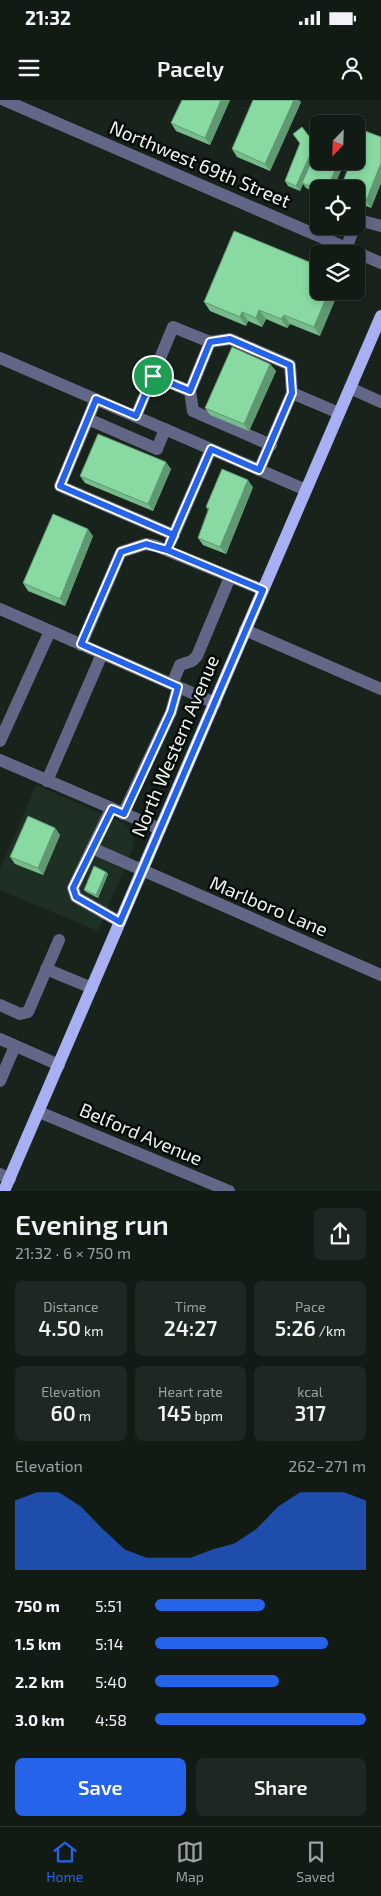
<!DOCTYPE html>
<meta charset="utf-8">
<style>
:root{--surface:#121a14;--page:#1f2722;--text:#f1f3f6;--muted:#9ca1a0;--line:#313834;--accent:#2563eb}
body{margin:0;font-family:"Exo 2",sans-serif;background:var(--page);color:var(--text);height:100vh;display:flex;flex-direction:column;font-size:19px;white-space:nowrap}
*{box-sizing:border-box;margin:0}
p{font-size:16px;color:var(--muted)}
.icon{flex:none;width:28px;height:28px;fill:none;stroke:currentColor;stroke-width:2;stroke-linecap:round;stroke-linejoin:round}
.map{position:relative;height:1091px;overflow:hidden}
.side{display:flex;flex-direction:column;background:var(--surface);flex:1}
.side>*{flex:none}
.needle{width:32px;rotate:203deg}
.fabs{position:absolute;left:310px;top:15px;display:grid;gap:10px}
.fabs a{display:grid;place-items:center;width:55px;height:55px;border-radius:8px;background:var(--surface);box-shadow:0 2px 8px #0003,0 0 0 1px var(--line);font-size:25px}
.pin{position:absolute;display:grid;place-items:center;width:42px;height:42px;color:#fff;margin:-21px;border:2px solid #fff;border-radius:50%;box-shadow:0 1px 5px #0007}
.round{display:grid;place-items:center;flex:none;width:52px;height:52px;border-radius:8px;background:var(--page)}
.overview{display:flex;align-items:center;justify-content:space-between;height:85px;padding:0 15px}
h1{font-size:28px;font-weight:600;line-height:38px}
.metrics{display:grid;grid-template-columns:repeat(3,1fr);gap:8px;height:85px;padding:5px 15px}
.metrics div{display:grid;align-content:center;border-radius:8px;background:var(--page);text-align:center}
.metrics b{font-size:21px;font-weight:600}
.metrics small{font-size:14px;font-weight:400}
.metrics p{font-size:14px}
.chart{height:140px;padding:10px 15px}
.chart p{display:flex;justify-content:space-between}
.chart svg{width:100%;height:90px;margin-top:5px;fill:var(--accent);opacity:.7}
.cta{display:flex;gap:10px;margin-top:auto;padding:10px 15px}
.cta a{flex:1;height:58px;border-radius:8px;background:var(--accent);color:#fff;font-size:20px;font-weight:600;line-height:58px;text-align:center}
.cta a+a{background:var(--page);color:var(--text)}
ul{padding:0 15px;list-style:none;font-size:16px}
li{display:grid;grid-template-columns:80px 60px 1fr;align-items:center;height:38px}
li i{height:12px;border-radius:6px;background:var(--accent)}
.status{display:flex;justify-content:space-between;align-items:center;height:35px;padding:0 25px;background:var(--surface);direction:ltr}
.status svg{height:14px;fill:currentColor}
header{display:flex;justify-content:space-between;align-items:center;height:65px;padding:0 15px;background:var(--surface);font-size:22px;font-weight:600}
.tab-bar{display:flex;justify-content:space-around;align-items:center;height:70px;border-top:1px solid var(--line);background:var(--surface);font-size:14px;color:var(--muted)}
.tab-bar a{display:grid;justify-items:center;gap:2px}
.tab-bar .active{color:var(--accent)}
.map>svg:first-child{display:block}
</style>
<div class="status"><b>21:32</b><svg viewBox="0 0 49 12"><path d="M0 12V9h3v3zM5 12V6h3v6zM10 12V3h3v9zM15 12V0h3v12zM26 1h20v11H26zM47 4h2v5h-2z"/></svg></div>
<header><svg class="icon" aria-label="menu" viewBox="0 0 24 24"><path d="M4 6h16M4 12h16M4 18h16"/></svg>Pacely<svg class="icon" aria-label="person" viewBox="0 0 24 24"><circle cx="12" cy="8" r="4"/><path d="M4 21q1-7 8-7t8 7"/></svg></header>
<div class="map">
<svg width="381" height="1091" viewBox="0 0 381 1091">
<rect width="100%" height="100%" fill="#18231b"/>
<path fill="#1e2f23" d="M 36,685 L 125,724 L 133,733 L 133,748 L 98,831 L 0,790 L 0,769 Z"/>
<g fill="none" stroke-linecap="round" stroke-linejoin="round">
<g stroke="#636787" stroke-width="12">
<path d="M 4,0 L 381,163"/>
<path d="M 356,124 L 366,122 L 381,126"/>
<path d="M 346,148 L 355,126"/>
<path d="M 210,242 L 190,291 L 193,311 L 271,345"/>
<path d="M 0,258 L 306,390"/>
<path d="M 153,276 L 190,291"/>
<path d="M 350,288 L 381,302"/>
<path d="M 292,293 L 339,313"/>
<path d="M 96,299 L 88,319 L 157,349 L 165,329"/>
<path d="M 136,316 L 173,227 L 210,242 L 230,239 L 290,265 L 292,293 L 259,370"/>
<path d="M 88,319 L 60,386 L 174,435"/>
<path d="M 171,441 L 211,349"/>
<path d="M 0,509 L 215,603"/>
<path d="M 245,530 L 381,589"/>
<path d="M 81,545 L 121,452 L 146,444 L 156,446 L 263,490"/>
<path d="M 172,584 L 180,565 L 192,561 L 197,556 L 230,477"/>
<path d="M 0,641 L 50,531"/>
<path d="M 0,660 L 160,729"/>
<path d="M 47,681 L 102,554"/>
<path d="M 111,709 L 73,788 L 76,797 L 120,822"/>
<path d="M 123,714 L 171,612 L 178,587"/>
<path d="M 92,748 L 381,875"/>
<path d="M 46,869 L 92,888"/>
<path d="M 0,905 L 20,914 L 28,912 L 59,840"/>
<path d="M 0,939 L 59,965"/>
<path d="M 0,981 L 15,946"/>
<path d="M 39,1012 L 229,1091"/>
<path d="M 0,1074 L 10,1079"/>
</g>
<path stroke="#a8aff2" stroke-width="12" d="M 4,1091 L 381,216"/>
</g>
<g fill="#75bb8b">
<path d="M 182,0 L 230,0 L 210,45 L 176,31 L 171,23 Z"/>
<path d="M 301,2 L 270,71 L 237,57 L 232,49 Z"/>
<path d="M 293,34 L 345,61 L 333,89 L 319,89 L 319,94 L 306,88 L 303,84 L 300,91 L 288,86 L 285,81 L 300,44 Z"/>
<path d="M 381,37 L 381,83 L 371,108 L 356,102 L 356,89 Z"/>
<path d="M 319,166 L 320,236 L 290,224 L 287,228 L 266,219 L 262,227 L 248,221 L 246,226 L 210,211 L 204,202 Z"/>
<path d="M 270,264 L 276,271 L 249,331 L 210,315 L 205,308 Z"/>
<path d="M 171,369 L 153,411 L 85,383 L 80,376 Z"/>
<path d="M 253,387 L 226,454 L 203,445 L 198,438 L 208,410 L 206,407 Z"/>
<path d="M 93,436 L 65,506 L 28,491 L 23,483 Z"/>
<path d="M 55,728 L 60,735 L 43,775 L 15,764 L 10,757 Z"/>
<path d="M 106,772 L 108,774 L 98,798 L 86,792 L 84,790 Z"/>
</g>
<g fill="#5f9871">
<path d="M 221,0 L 230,0 L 210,45 L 205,38 Z"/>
<path d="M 294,0 L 299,0 L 301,2 L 270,71 L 265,64 Z"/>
<path d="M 315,44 L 319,49 L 302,83 L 303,84 L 300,91 L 296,86 Z"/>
<path d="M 339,61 L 345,61 L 333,89 L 327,89 Z"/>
<path d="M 381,63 L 381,83 L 371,108 L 366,101 Z"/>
<path d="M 329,191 L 339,191 L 320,236 L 314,227 Z"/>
<path d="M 259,210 L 266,219 L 262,227 L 256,218 Z"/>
<path d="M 242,212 L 248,221 L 246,226 L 240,217 Z"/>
<path d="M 284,215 L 290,224 L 287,228 L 281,219 Z"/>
<path d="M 270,264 L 276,271 L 249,331 L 244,324 Z"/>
<path d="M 166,362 L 171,369 L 153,411 L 148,404 Z"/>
<path d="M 248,380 L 253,387 L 226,454 L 220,447 Z"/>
<path d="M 88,429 L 93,436 L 65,506 L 60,499 Z"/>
<path d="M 55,728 L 60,735 L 43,775 L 38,768 Z"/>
<path d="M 106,772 L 108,774 L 98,798 L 96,795 Z"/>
</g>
<g fill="#88d9a2" stroke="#5f9871">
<path d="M 182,0 L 221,0 L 205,38 L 171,23 Z"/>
<path d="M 253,0 L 294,0 L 265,64 L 232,49 Z"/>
<path d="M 302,27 L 315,44 L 296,86 L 285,81 L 300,43 L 293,34 Z"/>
<path d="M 365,31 L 381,37 L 381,63 L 366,101 L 356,97 L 356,89 L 340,89 L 351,61 L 356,61 L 356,53 Z"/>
<path d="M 318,46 L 319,47 L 319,61 L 339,61 L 327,89 L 319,89 L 319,90 L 302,83 Z"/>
<path d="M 234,131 L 319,166 L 319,191 L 329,191 L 314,227 L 284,215 L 281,219 L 259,210 L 256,218 L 242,212 L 240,217 L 204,202 Z"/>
<path d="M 232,247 L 270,264 L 244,324 L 205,308 Z"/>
<path d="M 98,334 L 166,362 L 148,404 L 80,376 Z"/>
<path d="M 222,369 L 248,380 L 220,447 L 198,438 L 209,408 L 206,407 Z"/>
<path d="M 53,414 L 88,429 L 60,499 L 23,483 Z"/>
<path d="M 28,716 L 55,728 L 38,768 L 10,757 Z"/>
<path d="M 94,766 L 106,772 L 96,795 L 84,790 Z"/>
</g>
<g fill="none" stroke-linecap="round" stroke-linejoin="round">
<g stroke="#fff" stroke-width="10">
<path id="route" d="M 153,276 L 136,316 L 96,299 L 60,386 L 174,435 L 167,450 L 263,490 L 120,822 L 76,797 L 73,788 L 112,709 L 124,714 L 171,612 L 178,587 L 81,544 L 121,452 L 146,444 L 167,450 L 211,349 L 259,370 L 292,293 L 290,265 L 230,239 L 210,242 L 190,291 L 153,276"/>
</g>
<use href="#route" stroke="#2563eb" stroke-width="6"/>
</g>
<g text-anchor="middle" stroke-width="5" stroke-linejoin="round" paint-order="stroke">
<g font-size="19" fill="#eef5f0" stroke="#060b08">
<text transform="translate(200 64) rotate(23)" y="7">Northwest 69th Street</text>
<text transform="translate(175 646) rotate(-67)" y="7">North Western Avenue</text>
<text transform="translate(269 806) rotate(23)" y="7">Marlboro Lane</text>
<text transform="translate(141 1034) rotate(23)" y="7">Belford Avenue</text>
</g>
</g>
</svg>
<div class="fabs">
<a><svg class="needle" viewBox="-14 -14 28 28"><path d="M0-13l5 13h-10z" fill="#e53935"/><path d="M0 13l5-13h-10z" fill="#9ca1a0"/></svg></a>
<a><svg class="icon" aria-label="locate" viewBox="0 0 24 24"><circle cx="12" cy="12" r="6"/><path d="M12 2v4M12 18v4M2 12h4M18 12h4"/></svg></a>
<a><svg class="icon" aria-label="layers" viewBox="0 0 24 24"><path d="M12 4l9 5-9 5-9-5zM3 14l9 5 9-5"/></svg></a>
</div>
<div class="pin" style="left:153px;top:276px;background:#1e9e55"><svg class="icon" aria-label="arrive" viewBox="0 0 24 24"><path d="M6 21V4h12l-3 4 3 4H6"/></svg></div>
</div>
<section class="side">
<div class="overview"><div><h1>Evening run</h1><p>21:32 · 6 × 750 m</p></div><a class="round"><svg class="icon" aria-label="share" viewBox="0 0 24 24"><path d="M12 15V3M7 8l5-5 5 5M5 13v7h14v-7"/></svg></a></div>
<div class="metrics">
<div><p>Distance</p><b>4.50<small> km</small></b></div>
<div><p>Time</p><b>24:27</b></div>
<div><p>Pace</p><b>5:26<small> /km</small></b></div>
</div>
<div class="metrics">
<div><p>Elevation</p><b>60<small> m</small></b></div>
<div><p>Heart rate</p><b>145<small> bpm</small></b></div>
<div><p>kcal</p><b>317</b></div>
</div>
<div class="chart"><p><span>Elevation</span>262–271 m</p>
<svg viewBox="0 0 160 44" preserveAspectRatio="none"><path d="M0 44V10L10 6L20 6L30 13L40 24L50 34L60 38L70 38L80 38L90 34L100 31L110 24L120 13L130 6L140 6L150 6L160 10V44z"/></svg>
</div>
<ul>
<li><b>750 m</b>5:51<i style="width:52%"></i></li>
<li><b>1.5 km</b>5:14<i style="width:82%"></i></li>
<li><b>2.2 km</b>5:40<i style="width:59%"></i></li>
<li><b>3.0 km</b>4:58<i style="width:100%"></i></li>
</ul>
<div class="cta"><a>Save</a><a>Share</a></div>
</section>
<nav class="tab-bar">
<a class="active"><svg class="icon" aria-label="home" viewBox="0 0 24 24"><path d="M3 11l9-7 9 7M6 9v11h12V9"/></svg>Home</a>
<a><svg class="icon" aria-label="map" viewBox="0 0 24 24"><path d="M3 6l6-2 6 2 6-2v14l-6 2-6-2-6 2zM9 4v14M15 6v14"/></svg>Map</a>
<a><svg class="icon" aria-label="saved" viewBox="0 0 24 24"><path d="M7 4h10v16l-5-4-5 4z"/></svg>Saved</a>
</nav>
